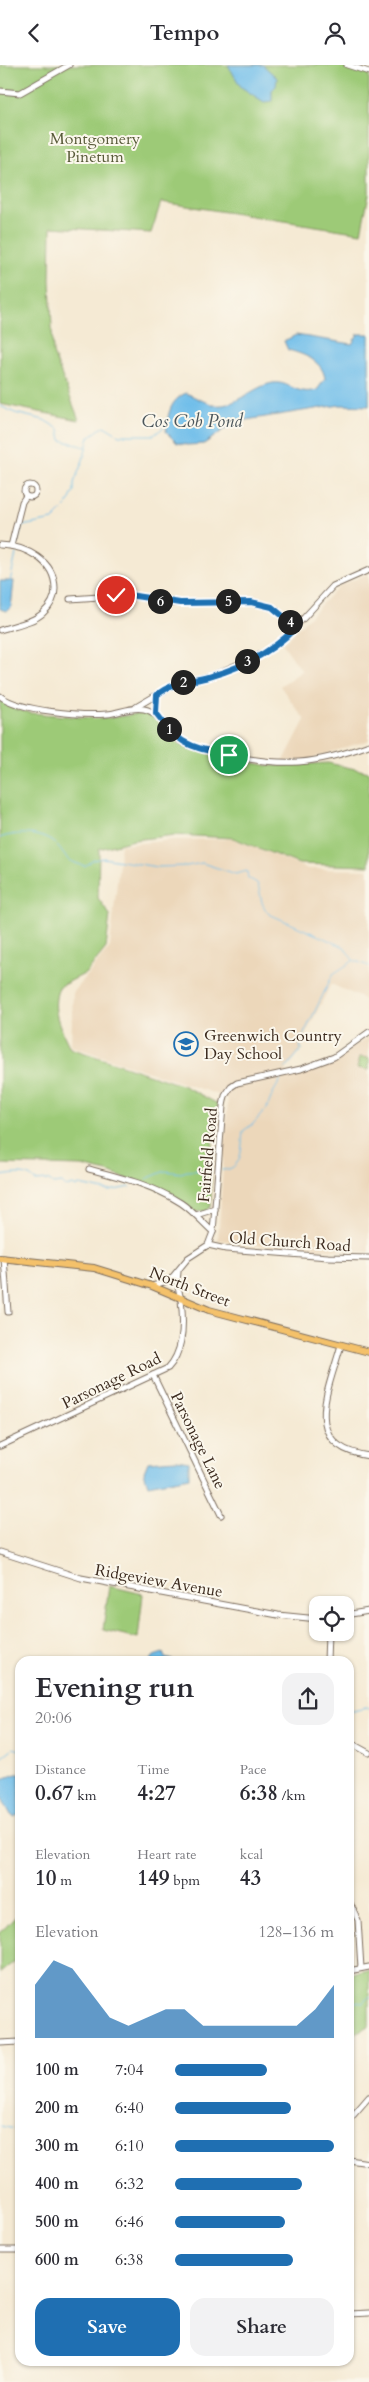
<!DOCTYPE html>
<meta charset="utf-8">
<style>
:root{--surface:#fff;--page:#f2f2f3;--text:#2b2b33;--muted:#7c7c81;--accent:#1f6fb2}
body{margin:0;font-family:Cardo,serif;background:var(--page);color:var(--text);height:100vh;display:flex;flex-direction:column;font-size:19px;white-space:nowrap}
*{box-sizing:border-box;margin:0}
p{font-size:16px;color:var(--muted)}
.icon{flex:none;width:28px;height:28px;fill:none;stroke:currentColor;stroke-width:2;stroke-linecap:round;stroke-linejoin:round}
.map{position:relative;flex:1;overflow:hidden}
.drawer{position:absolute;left:15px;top:1591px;width:339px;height:710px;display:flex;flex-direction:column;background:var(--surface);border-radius:15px;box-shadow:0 1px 4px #0004}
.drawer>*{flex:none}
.fabs{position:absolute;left:309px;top:1531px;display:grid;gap:10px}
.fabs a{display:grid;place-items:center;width:45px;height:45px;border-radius:10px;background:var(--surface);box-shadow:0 1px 4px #0004;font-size:25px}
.pin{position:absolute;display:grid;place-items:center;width:42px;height:42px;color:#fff;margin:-21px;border:2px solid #fff;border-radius:50%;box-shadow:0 1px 5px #0007}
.km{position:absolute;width:25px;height:25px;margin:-12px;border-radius:50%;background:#222;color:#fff;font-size:14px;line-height:25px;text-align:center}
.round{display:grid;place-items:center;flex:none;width:52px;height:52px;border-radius:15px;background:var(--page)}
.summary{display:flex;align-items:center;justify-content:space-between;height:85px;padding:0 20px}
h1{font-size:28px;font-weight:700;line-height:38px}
.stats{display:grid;grid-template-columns:repeat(3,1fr);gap:8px;height:85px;padding:5px 20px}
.stats div{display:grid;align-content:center}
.stats b{font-size:21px;font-weight:700}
.stats small{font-size:14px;font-weight:400}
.stats p{font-size:14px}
.chart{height:140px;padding:10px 20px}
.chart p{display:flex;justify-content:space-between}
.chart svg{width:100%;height:90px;margin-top:5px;fill:var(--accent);opacity:.7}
.primary-button{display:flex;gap:10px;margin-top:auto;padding:10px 20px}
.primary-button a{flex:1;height:58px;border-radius:15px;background:var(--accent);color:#fff;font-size:20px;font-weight:700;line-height:58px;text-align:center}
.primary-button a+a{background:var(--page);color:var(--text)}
ul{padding:0 20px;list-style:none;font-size:16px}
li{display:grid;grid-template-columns:80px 60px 1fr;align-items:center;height:38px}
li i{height:12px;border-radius:6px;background:var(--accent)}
header{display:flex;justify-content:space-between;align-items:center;height:65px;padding:0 20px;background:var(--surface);font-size:22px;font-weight:700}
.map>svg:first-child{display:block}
</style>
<header><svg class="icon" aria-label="back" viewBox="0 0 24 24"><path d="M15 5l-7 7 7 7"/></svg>Tempo<svg class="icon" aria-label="person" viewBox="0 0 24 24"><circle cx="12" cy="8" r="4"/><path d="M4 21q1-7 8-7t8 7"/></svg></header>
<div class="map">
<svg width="369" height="2317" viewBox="0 0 369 2317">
<rect width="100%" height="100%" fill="#fbf7ec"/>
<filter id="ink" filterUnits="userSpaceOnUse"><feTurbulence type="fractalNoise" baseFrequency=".02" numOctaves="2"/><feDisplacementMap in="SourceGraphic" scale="10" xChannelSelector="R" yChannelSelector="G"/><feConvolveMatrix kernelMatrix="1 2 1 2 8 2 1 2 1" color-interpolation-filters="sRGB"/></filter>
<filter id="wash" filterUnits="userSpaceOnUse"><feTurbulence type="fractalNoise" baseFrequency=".0096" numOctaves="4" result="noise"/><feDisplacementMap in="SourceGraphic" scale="20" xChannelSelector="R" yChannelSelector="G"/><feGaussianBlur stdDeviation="1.12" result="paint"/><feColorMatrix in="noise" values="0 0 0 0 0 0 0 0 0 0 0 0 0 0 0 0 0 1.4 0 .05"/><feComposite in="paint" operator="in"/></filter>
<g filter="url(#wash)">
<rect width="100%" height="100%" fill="#f5ead4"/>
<g fill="#ecd7ba">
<path d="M 369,508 L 369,675 L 313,693 L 283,697 L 305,655 L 280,621 L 302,606 L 283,579 L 339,521 Z"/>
<path d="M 233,774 L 308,804 L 369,805 L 369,939 L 362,933 L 331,919 L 302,976 L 302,984 L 288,1001 L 284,1012 L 335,995 L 369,971 L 369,1187 L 280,1182 L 218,1175 L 228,1033 L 71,981 L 73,928 L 110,882 L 121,780 L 172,775 Z"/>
</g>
<g fill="#9dca77" stroke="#6c7a4a">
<path d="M 0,0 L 344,0 L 369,8 L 369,129 L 361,168 L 161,137 L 151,168 L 51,162 L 50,215 L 53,288 L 79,355 L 0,339 Z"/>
<path d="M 0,634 L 14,644 L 31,648 L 102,654 L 144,648 L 155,654 L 177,678 L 213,690 L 270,701 L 328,698 L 369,707 L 369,801 L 299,799 L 233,773 L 175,770 L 134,775 L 99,784 L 98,833 L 110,850 L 106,883 L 86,908 L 59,922 C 50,945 60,962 70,983 L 184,1021 L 218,1039 L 211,1090 L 211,1141 L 206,1146 L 195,1147 L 158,1124 L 107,1107 L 82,1101 L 0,1099 Z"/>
<path d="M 360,992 L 369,993 L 369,1005 L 357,1003 Z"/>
<path d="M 109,1521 L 143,1529 L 138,1573 L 103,1565 Z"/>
<path d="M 20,1847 L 20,1892 L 0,1908 L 0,1868 Z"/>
<path d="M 362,1905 L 369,1905 L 369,1961 L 349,1971 L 349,1910 Z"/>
</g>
<g fill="#6fbeea" stroke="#557484">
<path d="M 228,0 L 263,0 L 277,13 L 276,21 L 272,25 L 272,36 L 264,37 L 241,22 Z"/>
<path d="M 358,269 L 369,269 L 369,341 L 340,340 L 240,356 L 225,364 L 204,379 L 187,380 L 177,378 L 166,367 C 168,350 169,336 186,328 C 195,332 206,338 215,340 C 235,343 253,321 273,318 C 290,316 296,331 317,325 L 325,314 C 323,296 304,289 288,285 L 284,276 L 296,270 L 352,279 Z"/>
<path d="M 0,516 L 14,516 L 11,543 L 6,546 L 0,544 Z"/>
<path d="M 176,1395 L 189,1397 L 189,1412 L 148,1420 L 144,1407 L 148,1397 Z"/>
<path d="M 163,1588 L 165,1593 L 175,1596 L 150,1596 L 154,1591 Z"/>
<path d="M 16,1709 L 20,1709 L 20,1749 L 14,1752 L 11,1750 L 0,1730 L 0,1715 Z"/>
</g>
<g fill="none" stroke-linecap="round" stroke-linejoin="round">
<g stroke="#6fbeea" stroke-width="1">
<path d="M 0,341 L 15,348 L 44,355 L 59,364 L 61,375 L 85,382"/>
<path d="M 17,480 L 22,461 L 53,455 L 66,442 L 74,426 L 74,418 L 83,395 L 89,372 L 104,361 L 119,370 L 154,370 L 169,358"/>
<path d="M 10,517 L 17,484"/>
<path d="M 0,773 C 15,767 36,767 51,776 C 66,786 60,795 85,801 L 93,795 L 103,793 L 157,802 L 187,801 L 202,798 L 236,809 L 247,806 L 248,813 L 257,818 C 263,832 258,836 269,849 L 344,882 L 353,895 L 369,901"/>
<path d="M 285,1004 L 301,985 L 300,977 L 333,909 L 353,896"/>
<path d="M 222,1105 C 244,1105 241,1082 243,1066 L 253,1059 L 267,1043 L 273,1028 L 281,1014"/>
<path d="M 0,1111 C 11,1110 27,1105 35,1116 L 48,1115 L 53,1119 L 62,1118 L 66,1122 L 73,1120 L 76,1122 L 79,1120 L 109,1126 L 130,1122"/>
<path d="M 146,1114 L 165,1106 L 181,1108 L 187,1106 L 212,1105"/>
<path d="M 349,1646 L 366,1642 L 369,1643"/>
<path d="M 0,1690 L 2,1692 L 13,1683 L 20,1685"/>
<path d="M 349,1937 L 363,1938 L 369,1931"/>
<path d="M 0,2061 L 20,2065"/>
</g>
</g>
</g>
<g filter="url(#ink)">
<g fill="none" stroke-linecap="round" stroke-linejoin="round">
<g stroke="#7c6d5e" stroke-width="7">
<g id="minor">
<path d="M 347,0 L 369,7"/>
<path d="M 0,26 L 20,28 L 69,0"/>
<circle cx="30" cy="426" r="6"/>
<path d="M 0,480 C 25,481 55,495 55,524 C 55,534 51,541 43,548 C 32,558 14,560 0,565"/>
<path d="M 11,481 L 22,437 L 26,431"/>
<path d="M 70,534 L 129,530 L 171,538 L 251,537 L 272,542 L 296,562"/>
<path d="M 0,631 C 20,646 81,651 107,649 C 120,648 131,641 144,644 C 163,648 167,669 184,678 C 197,685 213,687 227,690 C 284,702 314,700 369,680"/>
<path d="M 136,642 L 172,621 L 214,610 L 268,586 L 289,569 L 333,521 L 369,505"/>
<path d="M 156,648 L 157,630"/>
<path d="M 89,1104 C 120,1112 153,1120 181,1138 C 193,1146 202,1157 213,1167"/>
<path d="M 196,1150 L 215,1144"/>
<path d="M 208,1180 L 226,1184 L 328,1192 L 369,1193"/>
<path d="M 4,1193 L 8,1247"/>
<path d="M 152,1221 L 170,1215 L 188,1193 L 208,1180 L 213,1167 L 223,1041 L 225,1031 L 231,1022 L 237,1018 L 301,1004 L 334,992 L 369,967"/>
<path d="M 341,1280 C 329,1325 299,1381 369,1391"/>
<path d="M 153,1310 L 221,1450"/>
<path d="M 0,1381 L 168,1303 C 184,1286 184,1258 181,1235 C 179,1225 176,1218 178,1207"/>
<path d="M 0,1487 L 81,1513 L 278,1550 L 318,1554"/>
<path d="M 345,1550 L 369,1546"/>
<path d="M 327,1596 L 328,1568"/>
<path d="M 349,1677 L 369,1688"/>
<path d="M 349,1836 L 358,1855 L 361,1903"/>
<path d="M 349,1906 L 369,1902"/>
<path d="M 0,1978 L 20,1977"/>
<path d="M 349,2055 L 369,2032"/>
<path d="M 349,2095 L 369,2098"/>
<path d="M 0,2185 L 20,2185"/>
<path d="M 349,2249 L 369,2248"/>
</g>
</g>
<g stroke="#7c6d5e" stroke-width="8">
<path id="major" d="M 0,1193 L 94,1203 L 152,1221 L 209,1245 L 369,1287"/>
</g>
<use href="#minor" stroke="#fff" stroke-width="5"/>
<use href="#major" stroke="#f4c16a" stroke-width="6"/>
</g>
</g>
<g fill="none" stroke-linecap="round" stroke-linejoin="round" filter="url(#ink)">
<g stroke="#fff" stroke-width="10">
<path id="route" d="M 116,530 L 129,530 L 180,538 L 251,537 L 272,542 L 296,562 C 273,587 240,603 208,612 C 190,617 172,617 157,630 L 156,648 C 182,682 188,681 229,690"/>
</g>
<use href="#route" stroke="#1f6fb2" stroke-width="6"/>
</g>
<defs>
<g id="school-ring" transform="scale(1.25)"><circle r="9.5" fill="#fbf7ec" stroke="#1f6fb2" stroke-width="1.5"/><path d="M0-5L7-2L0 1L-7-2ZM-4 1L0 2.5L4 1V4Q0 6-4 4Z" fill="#1f6fb2"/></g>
</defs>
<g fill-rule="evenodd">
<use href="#school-ring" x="186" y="979"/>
</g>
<g text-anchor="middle" stroke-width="4" stroke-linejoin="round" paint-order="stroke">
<g font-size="16" fill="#585a39" stroke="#fbf7ec">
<text x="95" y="79">Montgomery<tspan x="95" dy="18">Pinetum</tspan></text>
</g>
<g font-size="16" fill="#3b2a1e" stroke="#fbf7ec" text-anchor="start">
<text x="204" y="976">Greenwich Country<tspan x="204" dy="18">Day School</tspan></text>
</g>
<g font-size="16" fill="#3b2a1e" stroke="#fbf7ec">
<text transform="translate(207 1090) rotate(-85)" y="6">Fairfield Road</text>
<text transform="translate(290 1176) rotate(4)" y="6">Old Church Road</text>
<text transform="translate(190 1221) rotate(21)" y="6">North Street</text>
<text transform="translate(111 1315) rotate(-26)" y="6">Parsonage Road</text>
<text transform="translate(199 1375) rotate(64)" y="6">Parsonage Lane</text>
<text transform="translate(159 1515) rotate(10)" y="6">Ridgeview Avenue</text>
</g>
<g font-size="18" font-style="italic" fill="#4b565b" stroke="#fbf7ec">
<text x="192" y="362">Cos Cob Pond</text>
</g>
</g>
</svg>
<div class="fabs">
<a><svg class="icon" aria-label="locate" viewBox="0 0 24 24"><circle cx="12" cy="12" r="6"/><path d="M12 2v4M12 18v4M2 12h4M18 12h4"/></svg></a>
</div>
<div class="pin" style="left:229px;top:690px;background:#1e9e55"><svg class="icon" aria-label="arrive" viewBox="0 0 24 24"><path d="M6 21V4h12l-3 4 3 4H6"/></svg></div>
<div class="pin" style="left:116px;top:530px;background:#d93025"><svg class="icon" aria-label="check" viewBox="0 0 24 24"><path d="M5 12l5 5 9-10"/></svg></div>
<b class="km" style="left:169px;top:664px">1</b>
<b class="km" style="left:183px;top:617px">2</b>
<b class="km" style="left:247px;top:596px">3</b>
<b class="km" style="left:290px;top:557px">4</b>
<b class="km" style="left:228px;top:536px">5</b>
<b class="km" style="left:160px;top:536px">6</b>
<section class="drawer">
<div class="summary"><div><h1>Evening run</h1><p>20:06</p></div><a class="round"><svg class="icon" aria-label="share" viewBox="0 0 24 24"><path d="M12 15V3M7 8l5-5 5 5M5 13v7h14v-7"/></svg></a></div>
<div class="stats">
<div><p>Distance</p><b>0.67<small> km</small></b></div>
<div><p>Time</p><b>4:27</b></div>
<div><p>Pace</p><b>6:38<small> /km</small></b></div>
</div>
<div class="stats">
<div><p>Elevation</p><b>10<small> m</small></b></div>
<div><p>Heart rate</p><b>149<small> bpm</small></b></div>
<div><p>kcal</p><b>43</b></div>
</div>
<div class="chart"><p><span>Elevation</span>128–136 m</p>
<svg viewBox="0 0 160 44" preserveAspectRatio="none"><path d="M0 44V18L10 6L20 10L30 22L40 34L50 38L60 34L70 30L80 30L90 38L100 38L110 38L120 38L130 38L140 38L150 30L160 18V44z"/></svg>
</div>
<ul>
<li><b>100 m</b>7:04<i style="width:58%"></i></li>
<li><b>200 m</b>6:40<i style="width:73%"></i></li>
<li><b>300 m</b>6:10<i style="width:100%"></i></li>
<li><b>400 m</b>6:32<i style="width:80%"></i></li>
<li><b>500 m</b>6:46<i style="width:69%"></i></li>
<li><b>600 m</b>6:38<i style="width:74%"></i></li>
</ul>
<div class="primary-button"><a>Save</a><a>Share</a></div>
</section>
</div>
